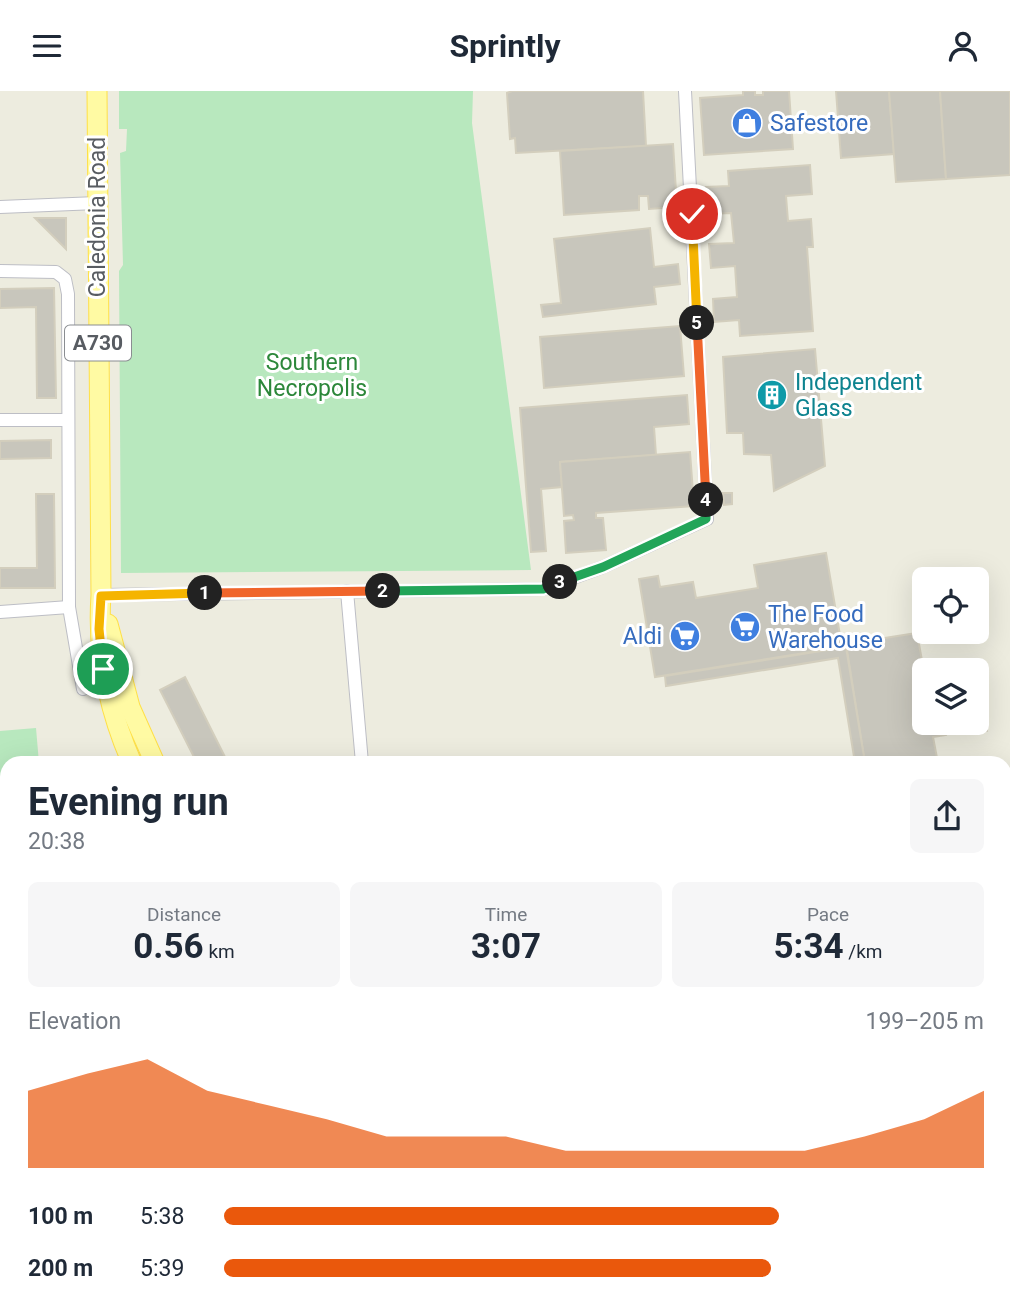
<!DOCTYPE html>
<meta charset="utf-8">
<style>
:root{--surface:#fff;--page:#f6f6f7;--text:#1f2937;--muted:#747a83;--accent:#ea580c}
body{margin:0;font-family:Roboto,sans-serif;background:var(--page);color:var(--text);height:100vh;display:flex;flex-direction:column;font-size:26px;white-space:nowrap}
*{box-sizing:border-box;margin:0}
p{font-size:23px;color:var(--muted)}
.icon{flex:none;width:38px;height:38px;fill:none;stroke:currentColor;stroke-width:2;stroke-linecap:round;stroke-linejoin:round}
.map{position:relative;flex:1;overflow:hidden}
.sheet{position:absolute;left:0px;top:665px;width:1012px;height:553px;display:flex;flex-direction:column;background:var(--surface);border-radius:21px 21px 0 0;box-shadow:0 7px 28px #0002}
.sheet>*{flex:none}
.tools{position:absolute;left:912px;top:476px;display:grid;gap:14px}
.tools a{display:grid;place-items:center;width:77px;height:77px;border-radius:10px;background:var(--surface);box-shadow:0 7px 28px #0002;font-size:35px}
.pin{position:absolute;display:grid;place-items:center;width:60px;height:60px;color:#fff;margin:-30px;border:4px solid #fff;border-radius:50%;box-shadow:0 2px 7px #0007}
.km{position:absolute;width:35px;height:35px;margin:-18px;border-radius:50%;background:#222;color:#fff;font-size:19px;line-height:35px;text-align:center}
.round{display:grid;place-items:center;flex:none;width:74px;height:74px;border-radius:10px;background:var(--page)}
.head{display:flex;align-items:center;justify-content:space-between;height:119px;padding:0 28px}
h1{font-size:38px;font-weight:700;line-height:52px}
.figures{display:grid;grid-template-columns:repeat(3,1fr);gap:10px;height:119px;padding:7px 28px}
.figures div{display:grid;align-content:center;border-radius:10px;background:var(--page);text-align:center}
.figures b{font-size:35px;font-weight:700}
.figures small{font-size:19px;font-weight:400}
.figures p{font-size:19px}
.chart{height:196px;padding:14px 28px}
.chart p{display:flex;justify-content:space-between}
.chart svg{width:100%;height:126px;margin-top:7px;fill:var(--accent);opacity:.7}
ul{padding:0 28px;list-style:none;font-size:23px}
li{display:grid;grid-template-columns:112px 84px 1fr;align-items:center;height:52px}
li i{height:18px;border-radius:9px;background:var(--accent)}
header{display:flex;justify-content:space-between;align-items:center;height:91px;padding:0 28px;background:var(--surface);font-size:32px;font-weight:700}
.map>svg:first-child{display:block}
</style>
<header><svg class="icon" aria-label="menu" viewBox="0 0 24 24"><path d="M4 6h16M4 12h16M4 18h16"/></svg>Sprintly<svg class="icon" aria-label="person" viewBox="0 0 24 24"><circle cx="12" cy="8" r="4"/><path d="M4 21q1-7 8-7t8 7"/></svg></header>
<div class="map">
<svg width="1010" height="1218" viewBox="0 0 1010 1218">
<rect width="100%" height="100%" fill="#edecdf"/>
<g fill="#b8e8be">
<path d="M 119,0 L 473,0 L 472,32 L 531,479 L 121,482 L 119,180 L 123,174 L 120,62 L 126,60 L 127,38 L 119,38 Z"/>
<path d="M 36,637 L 39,672 L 7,672 L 7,699 L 0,699 L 0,640 Z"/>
<path d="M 0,712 L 7,712 L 7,771 L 0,772 Z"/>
<path d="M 7,854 L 7,902 L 0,905 L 0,855 Z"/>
<path d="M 144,1211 L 231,1211 L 178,1218 L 81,1218 Z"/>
</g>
<g fill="#c8c6bc" stroke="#d3cebd" stroke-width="2">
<path d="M 512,0 L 643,0 L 646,55 L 516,62 L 515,47 L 510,48 L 507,2 Z"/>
<path d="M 743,0 L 755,0 L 755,4 L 763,4 L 763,0 L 789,0 L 793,58 L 704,64 L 700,7 L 743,4 Z"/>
<path d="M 836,0 L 889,0 L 894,63 L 841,67 Z"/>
<path d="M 889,0 L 940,0 L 946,88 L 896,91 Z"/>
<path d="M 940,0 L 1010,0 L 1010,84 L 946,88 Z"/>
<path d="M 673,53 L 677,116 L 649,118 L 648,105 L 639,105 L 639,119 L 564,124 L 560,60 Z"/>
<path d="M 810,74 L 812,103 L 786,105 L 788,130 L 811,128 L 813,156 L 807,156 L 813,240 L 740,245 L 739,229 L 714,231 L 713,208 L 737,206 L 735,175 L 711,177 L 709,153 L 734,152 L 731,122 L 708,123 L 706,96 L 729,95 L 728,80 Z"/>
<path d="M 35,127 L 66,127 L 66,158 Z"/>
<path d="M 650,137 L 654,176 L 678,173 L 680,193 L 654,196 L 656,213 L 543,226 L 541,214 L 561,212 L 554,148 Z"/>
<path d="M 54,197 L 56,307 L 37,307 L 36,216 L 0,217 L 0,198 Z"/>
<path d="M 680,235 L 684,285 L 544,297 L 540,246 Z"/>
<path d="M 815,258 L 825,375 L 774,400 L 771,364 L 744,363 L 743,342 L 727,342 L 723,266 Z"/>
<path d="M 687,304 L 689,333 L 654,336 L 656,364 L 560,371 L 562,396 L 541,398 L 546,460 L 531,461 L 520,317 Z"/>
<path d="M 51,349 L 51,367 L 0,368 L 0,350 Z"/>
<path d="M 690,361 L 694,415 L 596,422 L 596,427 L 603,427 L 606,459 L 566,462 L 564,430 L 574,429 L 573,424 L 564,425 L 560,371 Z"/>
<path d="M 723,402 L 732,402 L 732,413 L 724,414 Z"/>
<path d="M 36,403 L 54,403 L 55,497 L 0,497 L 0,477 L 37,477 Z"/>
<path d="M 826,462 L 842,556 L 655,586 L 639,488 L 658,485 L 660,496 L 693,491 L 696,507 L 758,497 L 754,474 Z"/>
<path d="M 917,542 L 923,575 L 935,573 L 936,579 L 924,579 L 924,632 L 944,632 L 946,644 L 933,646 L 938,672 L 865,672 L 846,553 Z"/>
<path d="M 846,556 L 865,672 L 855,672 L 838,567 L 666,595 L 665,585 Z"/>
<path d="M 185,586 L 228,672 L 197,672 L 160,599 Z"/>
<path d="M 984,612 L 987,640 L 979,641 L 977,613 Z"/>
<path d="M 245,668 L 255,668 L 265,672 L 235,672 Z"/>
<rect x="0" y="826" width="7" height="17"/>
<path d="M 7,931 L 7,956 L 0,962 L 0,937 Z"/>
<path d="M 0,1110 L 7,1122 L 7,1157 L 0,1147 Z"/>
<path d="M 7,1200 L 7,1211 L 30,1211 L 9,1218 L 0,1218 L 0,1202 Z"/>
<path d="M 392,1211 L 496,1211 L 485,1218 L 381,1218 Z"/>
<path d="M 557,1211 L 652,1211 L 657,1218 L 547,1218 Z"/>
<path d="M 941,1211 L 950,1211 L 991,1218 L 940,1218 Z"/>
</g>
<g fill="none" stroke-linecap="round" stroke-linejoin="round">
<g stroke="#bdbec5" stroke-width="14">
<g id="minor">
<path d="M 0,116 L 97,112"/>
<path d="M 0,180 L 56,181 L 65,188 L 68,203 L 69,516 L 83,598"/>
<path d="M 0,329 L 67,329"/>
<path d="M 347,500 L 362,672"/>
<path d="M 101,504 L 543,498 L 603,476 L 707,428 L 685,0"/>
<path d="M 0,521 L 69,516"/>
<path d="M 0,800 L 7,799"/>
<path d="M 0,1001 L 7,986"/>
<path d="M 0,1077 L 7,1094"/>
<path d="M 27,1218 L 50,1211"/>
</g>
</g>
<g stroke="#ffe047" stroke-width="21">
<g id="primary">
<path d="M 97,0 L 101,504 C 97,563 108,618 132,672"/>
<path d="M 108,533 L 130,616 L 155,672"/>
<path d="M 1004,877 L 1010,876"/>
<path d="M 280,1218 L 298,1211"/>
</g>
</g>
<g stroke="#edbd00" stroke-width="24">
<g id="motorway">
<path d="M 1004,817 L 1010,799"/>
<path d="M 1004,906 L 1010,892"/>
<path d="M 811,1218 L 815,1211"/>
<path d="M 836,1218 L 840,1211"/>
</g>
</g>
<use href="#minor" stroke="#fff" stroke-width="12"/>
<use href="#primary" stroke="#fffaa3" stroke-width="19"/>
<use href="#motorway" stroke="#ffed85" stroke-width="23"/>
</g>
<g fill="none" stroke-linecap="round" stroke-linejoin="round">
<g stroke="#fff" stroke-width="14">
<path id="split-1" d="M 103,578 L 99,538 L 101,505 L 205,502"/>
</g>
<g stroke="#fff" stroke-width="14">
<path id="split-2" d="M 205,502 L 383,500"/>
</g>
<g stroke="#fff" stroke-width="14">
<path id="split-3" d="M 383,500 L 543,498 L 560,491"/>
</g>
<g stroke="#fff" stroke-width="14">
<path id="split-4" d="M 560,491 L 603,476 L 706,428 L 706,409"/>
</g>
<g stroke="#fff" stroke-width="14">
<path id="split-5" d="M 697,232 L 706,409"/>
</g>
<g stroke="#fff" stroke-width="14">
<path id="split-6" d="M 692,123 L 697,232"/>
</g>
<use href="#split-1" stroke="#f5b400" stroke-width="9"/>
<use href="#split-2" stroke="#f0652b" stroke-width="9"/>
<use href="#split-3" stroke="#22a559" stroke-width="9"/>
<use href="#split-4" stroke="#22a559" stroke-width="9"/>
<use href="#split-5" stroke="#f0652b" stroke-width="9"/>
<use href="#split-6" stroke="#f5b400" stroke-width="9"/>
</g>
<defs>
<g id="shop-disc" transform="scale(1.575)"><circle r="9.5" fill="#3f7fe0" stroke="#fff"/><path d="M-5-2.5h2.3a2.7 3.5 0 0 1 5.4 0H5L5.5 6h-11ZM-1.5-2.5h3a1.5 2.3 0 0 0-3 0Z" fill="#fff"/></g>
<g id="building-disc" transform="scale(1.575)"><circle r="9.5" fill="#0f9aa8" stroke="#fff"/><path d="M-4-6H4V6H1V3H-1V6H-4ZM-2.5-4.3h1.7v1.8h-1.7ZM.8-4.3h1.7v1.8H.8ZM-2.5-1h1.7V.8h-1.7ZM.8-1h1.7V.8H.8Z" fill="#fff"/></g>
<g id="supermarket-disc" transform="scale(1.575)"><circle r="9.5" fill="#3f7fe0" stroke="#fff"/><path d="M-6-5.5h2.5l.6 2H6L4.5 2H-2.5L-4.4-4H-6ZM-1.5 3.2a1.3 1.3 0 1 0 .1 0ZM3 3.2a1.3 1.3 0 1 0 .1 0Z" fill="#fff"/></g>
</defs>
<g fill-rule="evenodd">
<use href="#shop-disc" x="747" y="32"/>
<use href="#building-disc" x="772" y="304"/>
<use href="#supermarket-disc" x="745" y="536"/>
<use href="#supermarket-disc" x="685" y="545"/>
</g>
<g text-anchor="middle" stroke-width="6" stroke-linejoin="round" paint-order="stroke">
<rect fill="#fff" stroke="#8a8d91" stroke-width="2" x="65" y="234.5" width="66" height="35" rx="5"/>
<g font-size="21" font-weight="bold" fill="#585c62">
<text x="98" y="259">A730</text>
</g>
<g font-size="23" fill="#366cbe" stroke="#fff" text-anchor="start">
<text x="770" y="40">Safestore</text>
<text x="768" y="531">The Food<tspan x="768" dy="26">Warehouse</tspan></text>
<text x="662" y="553" text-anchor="end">Aldi</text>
</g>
<g font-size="23" fill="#585c62" stroke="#fff">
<text transform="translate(97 126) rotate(-90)" y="8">Caledonia Road</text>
</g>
<g font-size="23" fill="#2c873a" stroke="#fff">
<text x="312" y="279">Southern<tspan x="312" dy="26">Necropolis</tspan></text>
</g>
<g font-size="23" fill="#0d838f" stroke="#fff" text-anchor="start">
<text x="795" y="299">Independent<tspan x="795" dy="26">Glass</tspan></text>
</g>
</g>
</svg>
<div class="tools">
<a><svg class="icon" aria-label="locate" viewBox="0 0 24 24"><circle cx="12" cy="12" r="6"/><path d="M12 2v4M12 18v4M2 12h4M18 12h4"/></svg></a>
<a><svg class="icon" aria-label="layers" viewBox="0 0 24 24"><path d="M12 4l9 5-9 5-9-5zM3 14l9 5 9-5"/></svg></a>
</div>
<div class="pin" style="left:103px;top:578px;background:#1e9e55"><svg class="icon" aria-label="arrive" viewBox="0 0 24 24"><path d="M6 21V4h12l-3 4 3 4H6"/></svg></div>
<div class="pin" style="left:692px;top:123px;background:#d93025"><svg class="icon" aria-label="check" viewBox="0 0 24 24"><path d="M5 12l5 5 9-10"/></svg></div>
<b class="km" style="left:205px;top:502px">1</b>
<b class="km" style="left:383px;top:500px">2</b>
<b class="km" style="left:560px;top:491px">3</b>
<b class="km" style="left:706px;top:409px">4</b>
<b class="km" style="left:697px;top:232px">5</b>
<section class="sheet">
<div class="head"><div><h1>Evening run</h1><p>20:38</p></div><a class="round"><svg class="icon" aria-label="share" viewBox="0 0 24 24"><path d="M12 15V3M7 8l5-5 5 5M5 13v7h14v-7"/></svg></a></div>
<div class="figures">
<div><p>Distance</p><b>0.56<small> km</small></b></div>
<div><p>Time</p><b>3:07</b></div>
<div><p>Pace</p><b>5:34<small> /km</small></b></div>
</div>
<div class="chart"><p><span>Elevation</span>199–205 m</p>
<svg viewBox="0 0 160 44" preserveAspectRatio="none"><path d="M0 44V17L10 11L20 6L30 17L40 22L50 27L60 33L70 33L80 33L90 38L100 38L110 38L120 38L130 38L140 33L150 27L160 17V44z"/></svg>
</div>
<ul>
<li><b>100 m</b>5:38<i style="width:73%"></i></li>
<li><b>200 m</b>5:39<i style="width:72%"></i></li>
</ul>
</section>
</div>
